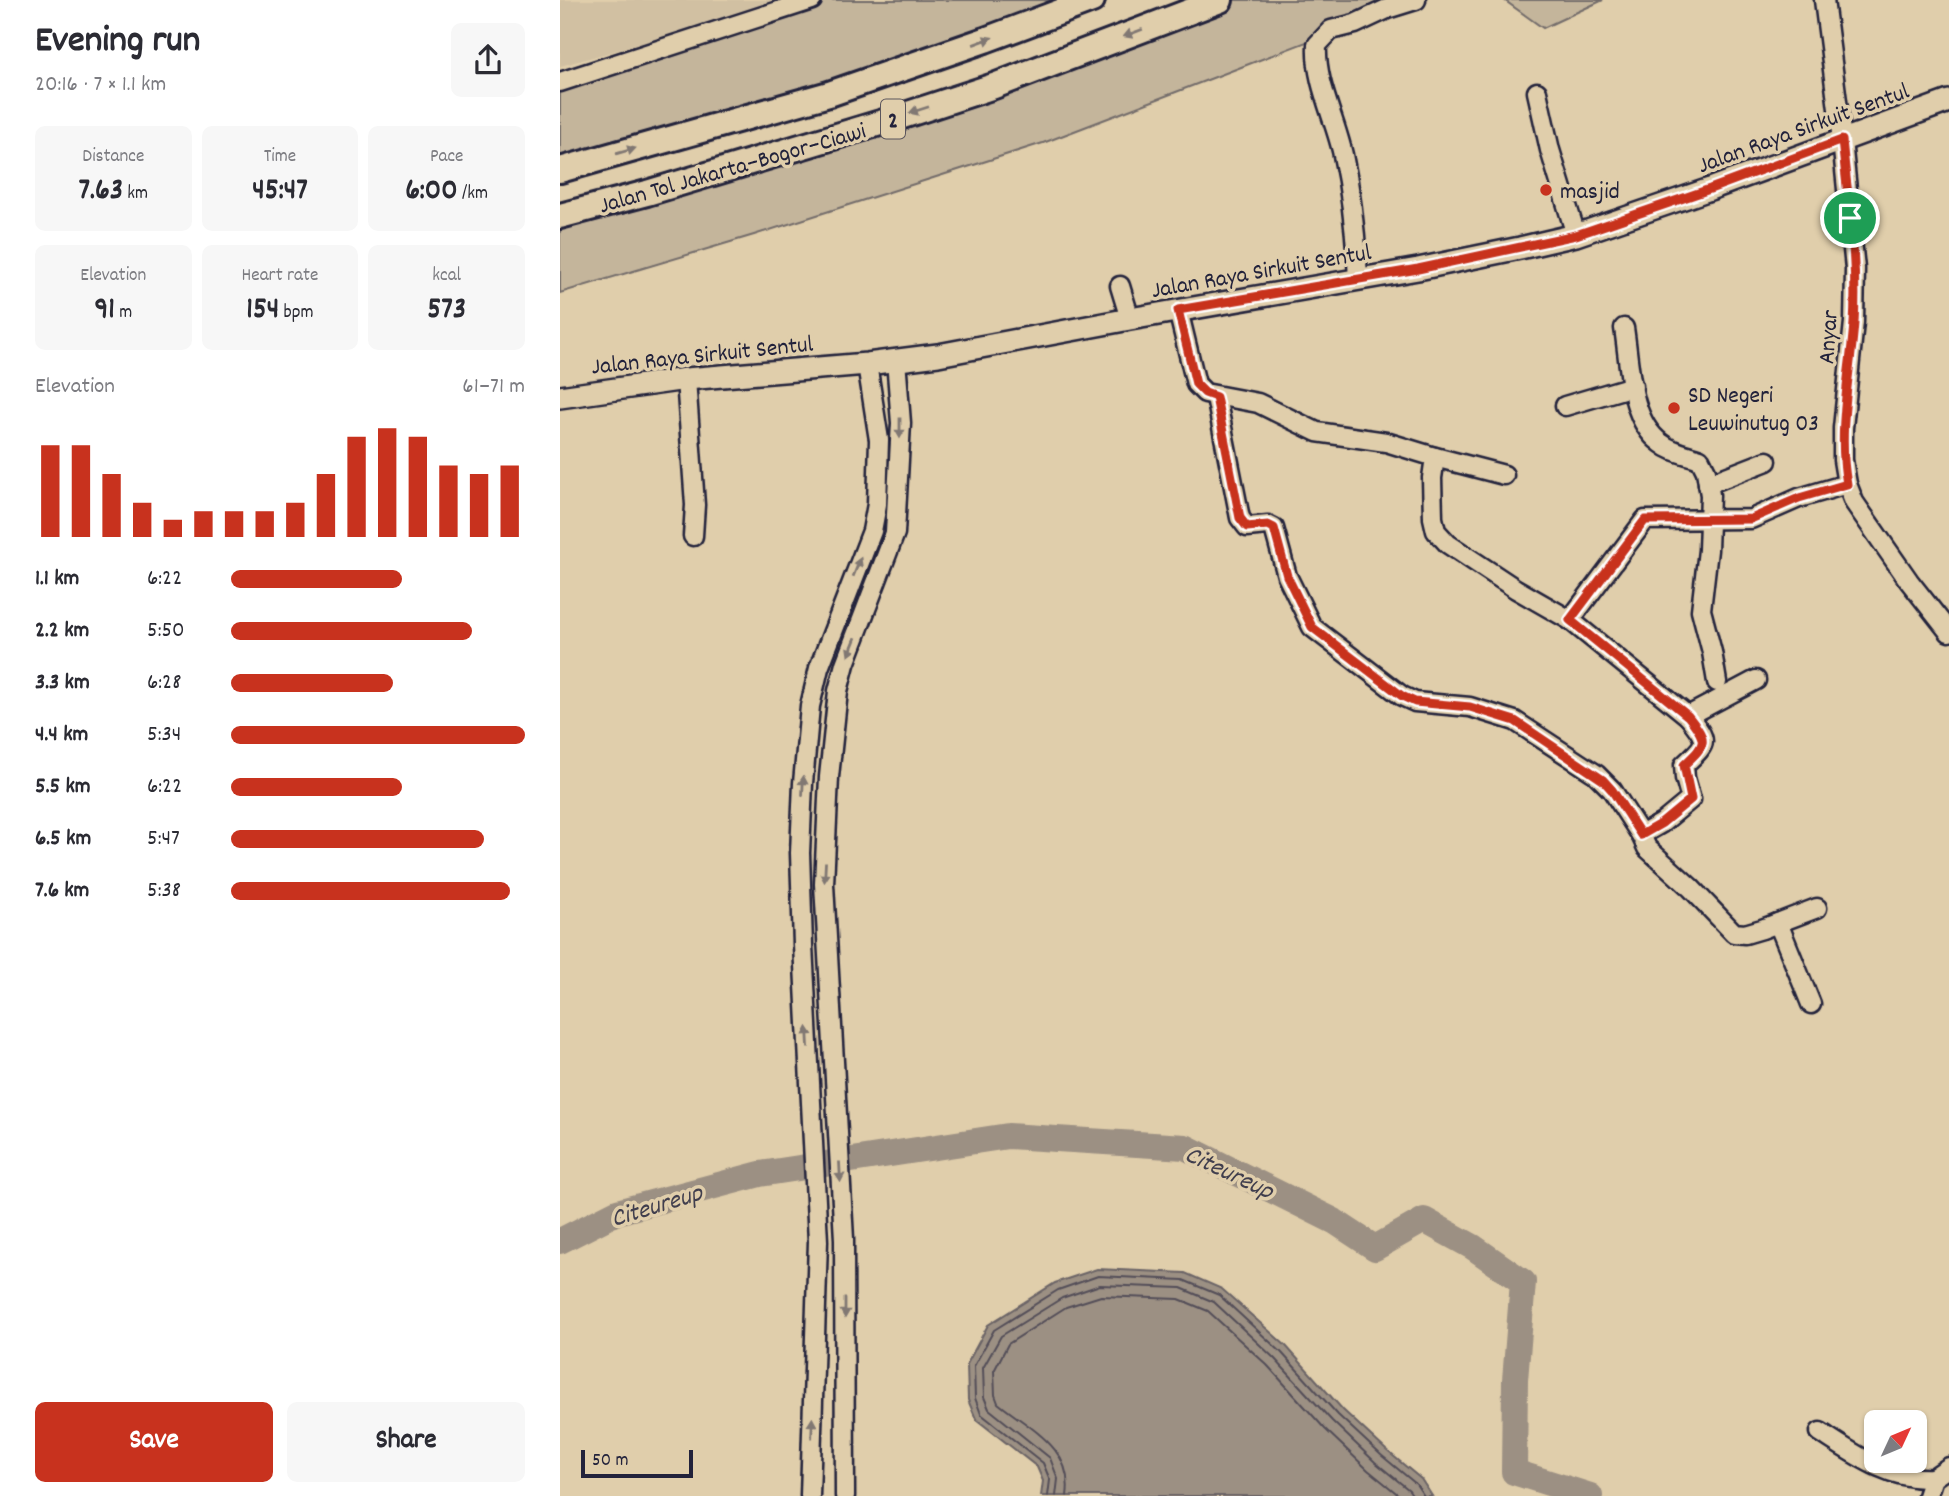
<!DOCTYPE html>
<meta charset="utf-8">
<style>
:root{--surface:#fff;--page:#f7f7f7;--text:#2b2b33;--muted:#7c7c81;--accent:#c8321e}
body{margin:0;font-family:Dekko,sans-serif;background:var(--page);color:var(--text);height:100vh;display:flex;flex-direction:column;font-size:26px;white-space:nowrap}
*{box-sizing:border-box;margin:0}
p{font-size:23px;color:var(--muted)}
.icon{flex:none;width:38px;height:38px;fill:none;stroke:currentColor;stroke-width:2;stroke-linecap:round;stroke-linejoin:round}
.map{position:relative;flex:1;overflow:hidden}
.panel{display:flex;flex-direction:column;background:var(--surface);width:560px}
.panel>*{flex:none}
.needle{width:46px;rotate:46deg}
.controls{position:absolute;left:1304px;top:1410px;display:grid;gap:14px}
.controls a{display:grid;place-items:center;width:63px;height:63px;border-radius:10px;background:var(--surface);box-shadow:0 2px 5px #0004;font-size:35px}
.scale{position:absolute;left:21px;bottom:18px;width:112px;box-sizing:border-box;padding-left:7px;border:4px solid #22223b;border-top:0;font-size:19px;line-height:24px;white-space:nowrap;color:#22223b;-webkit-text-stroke:5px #e0ceab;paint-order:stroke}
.pin{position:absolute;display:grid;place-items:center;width:60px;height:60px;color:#fff;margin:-30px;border:4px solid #fff;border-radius:50%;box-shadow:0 2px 7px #0007}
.round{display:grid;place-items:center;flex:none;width:74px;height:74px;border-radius:10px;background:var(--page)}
.headline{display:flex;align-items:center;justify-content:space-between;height:119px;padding:0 35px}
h1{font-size:38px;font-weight:700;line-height:52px}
.figures{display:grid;grid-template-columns:repeat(3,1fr);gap:10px;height:119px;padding:7px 35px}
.figures div{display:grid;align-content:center;border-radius:10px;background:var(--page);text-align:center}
.figures b{font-size:30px;font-weight:700}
.figures small{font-size:19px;font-weight:400}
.figures p{font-size:19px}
.chart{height:196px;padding:14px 35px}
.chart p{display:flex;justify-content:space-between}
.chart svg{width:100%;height:126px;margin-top:7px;stroke:var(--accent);stroke-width:6}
.button{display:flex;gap:14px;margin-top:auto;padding:14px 35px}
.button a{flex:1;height:80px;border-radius:10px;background:var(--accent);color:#fff;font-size:28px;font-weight:700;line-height:80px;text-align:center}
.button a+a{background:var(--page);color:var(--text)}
ul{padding:0 35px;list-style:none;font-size:23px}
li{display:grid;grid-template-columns:112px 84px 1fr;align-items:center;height:52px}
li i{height:18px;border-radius:9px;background:var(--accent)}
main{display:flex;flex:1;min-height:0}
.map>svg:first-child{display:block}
</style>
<main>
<section class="panel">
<div class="headline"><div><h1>Evening run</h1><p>20:16 · 7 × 1.1 km</p></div><a class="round"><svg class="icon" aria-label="share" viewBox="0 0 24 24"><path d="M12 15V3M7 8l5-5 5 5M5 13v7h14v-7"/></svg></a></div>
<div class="figures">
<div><p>Distance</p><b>7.63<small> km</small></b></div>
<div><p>Time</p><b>45:47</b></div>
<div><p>Pace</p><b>6:00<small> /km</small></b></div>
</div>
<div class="figures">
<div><p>Elevation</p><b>91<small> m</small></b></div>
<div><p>Heart rate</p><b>154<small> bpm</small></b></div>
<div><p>kcal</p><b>573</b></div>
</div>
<div class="chart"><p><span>Elevation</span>61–71 m</p>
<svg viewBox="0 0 160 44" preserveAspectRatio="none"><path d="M5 44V12M15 44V12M25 44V22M35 44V32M45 44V38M55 44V35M65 44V35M75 44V35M85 44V32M95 44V22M105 44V9M115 44V6M125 44V9M135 44V19M145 44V22M155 44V19"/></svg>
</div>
<ul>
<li><b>1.1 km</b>6:22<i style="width:58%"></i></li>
<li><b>2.2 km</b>5:50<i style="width:82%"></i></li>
<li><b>3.3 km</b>6:28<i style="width:55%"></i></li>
<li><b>4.4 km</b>5:34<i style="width:100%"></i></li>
<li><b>5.5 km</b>6:22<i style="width:58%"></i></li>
<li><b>6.5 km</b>5:47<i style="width:86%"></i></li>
<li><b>7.6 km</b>5:38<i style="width:95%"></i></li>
</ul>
<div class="button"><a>Save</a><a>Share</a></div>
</section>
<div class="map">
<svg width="1389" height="1496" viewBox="0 0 1389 1496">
<rect width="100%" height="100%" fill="#e0ceab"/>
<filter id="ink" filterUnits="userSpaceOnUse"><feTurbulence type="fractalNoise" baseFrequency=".0143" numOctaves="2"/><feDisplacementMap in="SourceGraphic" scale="14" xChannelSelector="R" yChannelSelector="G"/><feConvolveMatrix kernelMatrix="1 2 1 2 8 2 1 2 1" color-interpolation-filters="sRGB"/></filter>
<g filter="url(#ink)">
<path fill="#d1c0a2" d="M 0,0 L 240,0 L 0,66 Z"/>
<g fill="#c4b59b" stroke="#736c6b" stroke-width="2">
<path d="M 252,0 L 533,0 L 0,170 L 0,81 Z"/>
<path d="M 660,0 L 856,0 L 483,143 L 194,235 L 0,293 L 0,216 Z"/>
<path d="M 944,0 L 1043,0 L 983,28 Z"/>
</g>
<path fill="#9c9083" stroke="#6b6466" stroke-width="2" d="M 537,1269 L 625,1273 L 662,1289 L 726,1346 L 783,1410 L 826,1450 L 861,1479 L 872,1496 L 481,1496 L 483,1481 L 477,1467 L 416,1419 L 408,1400 L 407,1364 L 428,1325 L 495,1283 Z"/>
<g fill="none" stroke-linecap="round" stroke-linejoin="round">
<g stroke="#534e58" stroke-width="2">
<path d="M 488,1496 L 490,1480 L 483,1463 L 421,1414 L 415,1398 L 414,1366 L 434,1330 L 498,1290 L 538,1276 L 623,1280 L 659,1295 L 721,1352 L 778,1415 L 821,1455 L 856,1484 L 864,1496"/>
<path d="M 496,1496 L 498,1479 L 490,1458 L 429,1409 L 424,1397 L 423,1368 L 441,1336 L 502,1298 L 540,1285 L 621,1288 L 654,1302 L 714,1358 L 772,1421 L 815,1462 L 849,1490 L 853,1496"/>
<path d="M 507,1496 C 514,1448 470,1429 438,1403 L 435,1395 L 434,1371 L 448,1344 L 506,1307 L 541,1296 L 619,1299 L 648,1311 L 707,1365 L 765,1429 L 808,1470 L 840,1496"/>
</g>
<path stroke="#9c9083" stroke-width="26" d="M 0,1241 L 57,1212 L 200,1174 L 448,1136 L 625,1147 L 774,1221 L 815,1248 L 864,1220 L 913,1247 L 963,1282 L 955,1380 L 954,1472 L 1030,1496"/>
<g stroke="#22223b" stroke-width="23">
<g id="minor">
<path d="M 1264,0 L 1282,140 L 1295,269 L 1294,322 L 1283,428 L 1283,460 L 1287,484 L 1294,502 L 1349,581 L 1389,632"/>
<path d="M 0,82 L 252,0"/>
<path d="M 977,92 L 990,150 L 1016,235"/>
<path d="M 798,279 C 796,237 792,197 783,155 C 775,118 755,82 757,45 L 771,30 L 795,24 L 827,9 L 856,0"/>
<path d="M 560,286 L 570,319"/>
<path d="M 618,310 L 636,384 L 645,393 L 698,403 L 757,432 L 826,442 L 875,457 L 872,478 L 873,518 L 876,531 L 888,544 L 956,589 L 1010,620 L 1128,716 L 1196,680"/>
<path d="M 1064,328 C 1070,364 1069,420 1101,443 C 1113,453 1127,454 1140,459 L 1146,471 L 1150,495 L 1148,550 L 1141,610 L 1152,652 L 1157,682"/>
<path d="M 126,379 L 135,505 L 133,536"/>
<path d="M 656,397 L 680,518 L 687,527 L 708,525 L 714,528 L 727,576 L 752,627 L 842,696 L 855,702 L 910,707 L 955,721 L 1036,774 L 1052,790 L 1081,835 L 1087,848 L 1131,888 L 1174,933 L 1185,934 L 1202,929 L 1257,908"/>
<path d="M 1005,406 L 1073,386"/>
<path d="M 875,457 L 944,475"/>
<path d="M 1148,484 L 1207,461"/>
<path d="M 1010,620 L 1085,520 L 1191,519 L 1239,498 L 1287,484"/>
<path d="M 1081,835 L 1102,823 L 1131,799 L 1125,778 L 1124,765 C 1147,743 1150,743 1128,716"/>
<path d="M 1218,923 L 1251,1004"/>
<path d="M 1260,1432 C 1294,1454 1331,1481 1373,1478"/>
<path d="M 250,1496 L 258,1241 L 243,945 L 240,853 L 243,783 L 250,706 L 259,668 L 312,531 L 317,504 L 319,440 L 307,364"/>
<path d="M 285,1496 L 284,1239 L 264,884 L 269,777 L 278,691 L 285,664 L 335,533 L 341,423 L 336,360"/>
<path d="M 1367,1496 L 1373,1478 L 1389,1467"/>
</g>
</g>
<g stroke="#22223b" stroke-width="26">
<path id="major" d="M 0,397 L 126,379 L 307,364 L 378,355 L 570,319 L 858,269 L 960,248 L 1016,235 L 1150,189 L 1389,101"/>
</g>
<g stroke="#22223b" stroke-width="30">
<g id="highway">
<path d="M 0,170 L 269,94 L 425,40 L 532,0"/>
<path d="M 0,216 L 87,193 L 330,120 L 434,86 L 660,0"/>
</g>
</g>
<use href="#minor" stroke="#e0ceab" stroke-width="18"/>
<use href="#major" stroke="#e0ceab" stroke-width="21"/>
<use href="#highway" stroke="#e0ceab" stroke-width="24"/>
</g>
<defs><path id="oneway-solid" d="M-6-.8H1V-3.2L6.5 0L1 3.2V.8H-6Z" transform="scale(1.75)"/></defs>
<g fill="#817873">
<use href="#oneway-solid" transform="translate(573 33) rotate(159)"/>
<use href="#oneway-solid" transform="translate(423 41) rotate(-20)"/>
<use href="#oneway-solid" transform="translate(359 110) rotate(162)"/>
<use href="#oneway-solid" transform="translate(66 151) rotate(-16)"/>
<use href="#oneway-solid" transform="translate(340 428) rotate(90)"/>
<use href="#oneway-solid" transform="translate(297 567) rotate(-68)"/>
<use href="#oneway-solid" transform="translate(292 647) rotate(112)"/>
<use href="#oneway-solid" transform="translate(243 786) rotate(-87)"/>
<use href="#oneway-solid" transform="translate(265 872) rotate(93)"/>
<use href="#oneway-solid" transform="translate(248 1037) rotate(-93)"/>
<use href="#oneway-solid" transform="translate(280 1172) rotate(87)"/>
<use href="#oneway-solid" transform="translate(285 1308) rotate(90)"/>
<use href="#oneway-solid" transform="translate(252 1428) rotate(-88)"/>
</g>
</g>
<g fill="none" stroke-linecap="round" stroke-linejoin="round" filter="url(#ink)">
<g stroke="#fff" stroke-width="14">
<path id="route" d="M 1282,140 C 1288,201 1298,262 1294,323 C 1290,377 1277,430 1287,484 L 1239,498 L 1191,519 L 1085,520 L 1010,620 L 1128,716 C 1149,742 1146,744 1124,765 L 1131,799 L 1102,823 L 1081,835 L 1052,790 L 1043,780 L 955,721 L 910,707 L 855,702 L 842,696 L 752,627 L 727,576 L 714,528 L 708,525 L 687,527 L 680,518 L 656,397 L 645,393 L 636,384 L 618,310 L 858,269 L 1016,235 L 1150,189 Z"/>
</g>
<use href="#route" stroke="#c8321e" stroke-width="9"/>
</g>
<g fill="#c8321e" stroke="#e0ceab" stroke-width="2.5">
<circle cx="986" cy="190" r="7"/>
<circle cx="1114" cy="408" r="7"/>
</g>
<g text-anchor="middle" stroke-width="7" stroke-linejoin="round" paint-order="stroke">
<rect fill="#e0ceab" stroke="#5b565d" stroke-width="2" x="321" y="99.5" width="24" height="39" rx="5"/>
<g font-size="23" font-weight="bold" fill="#22223b">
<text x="333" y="127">2</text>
</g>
<g font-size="24" fill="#22223b" stroke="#e0ceab">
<text transform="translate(1243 127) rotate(-20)" y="8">Jalan Raya Sirkuit Sentul</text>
<text transform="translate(172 167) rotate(-16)" y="8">Jalan Tol Jakarta–Bogor–Ciawi</text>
<text transform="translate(701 270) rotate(-10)" y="8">Jalan Raya Sirkuit Sentul</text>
<text transform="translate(1267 337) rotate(-86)" y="8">Anyar</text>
<text transform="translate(142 354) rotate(-6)" y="8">Jalan Raya Sirkuit Sentul</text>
</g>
<g font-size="24" fill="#22223b" stroke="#e0ceab" text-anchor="start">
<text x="1000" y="198">masjid</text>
<text x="1128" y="402">SD Negeri<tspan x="1128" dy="28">Leuwinutug 03</tspan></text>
</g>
<g font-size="26" font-style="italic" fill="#403e4d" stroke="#e0ceab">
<text transform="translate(670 1171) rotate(25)" y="9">Citeureup</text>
<text transform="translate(96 1204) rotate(-17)" y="9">Citeureup</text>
</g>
</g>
</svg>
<div class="controls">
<a><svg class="needle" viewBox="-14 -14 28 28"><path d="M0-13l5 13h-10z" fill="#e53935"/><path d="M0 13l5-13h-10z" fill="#7c7c81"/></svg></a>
</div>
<div class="scale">50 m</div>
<div class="pin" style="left:1290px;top:218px;background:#1e9e55"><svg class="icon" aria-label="arrive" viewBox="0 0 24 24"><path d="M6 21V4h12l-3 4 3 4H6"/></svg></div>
</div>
</main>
